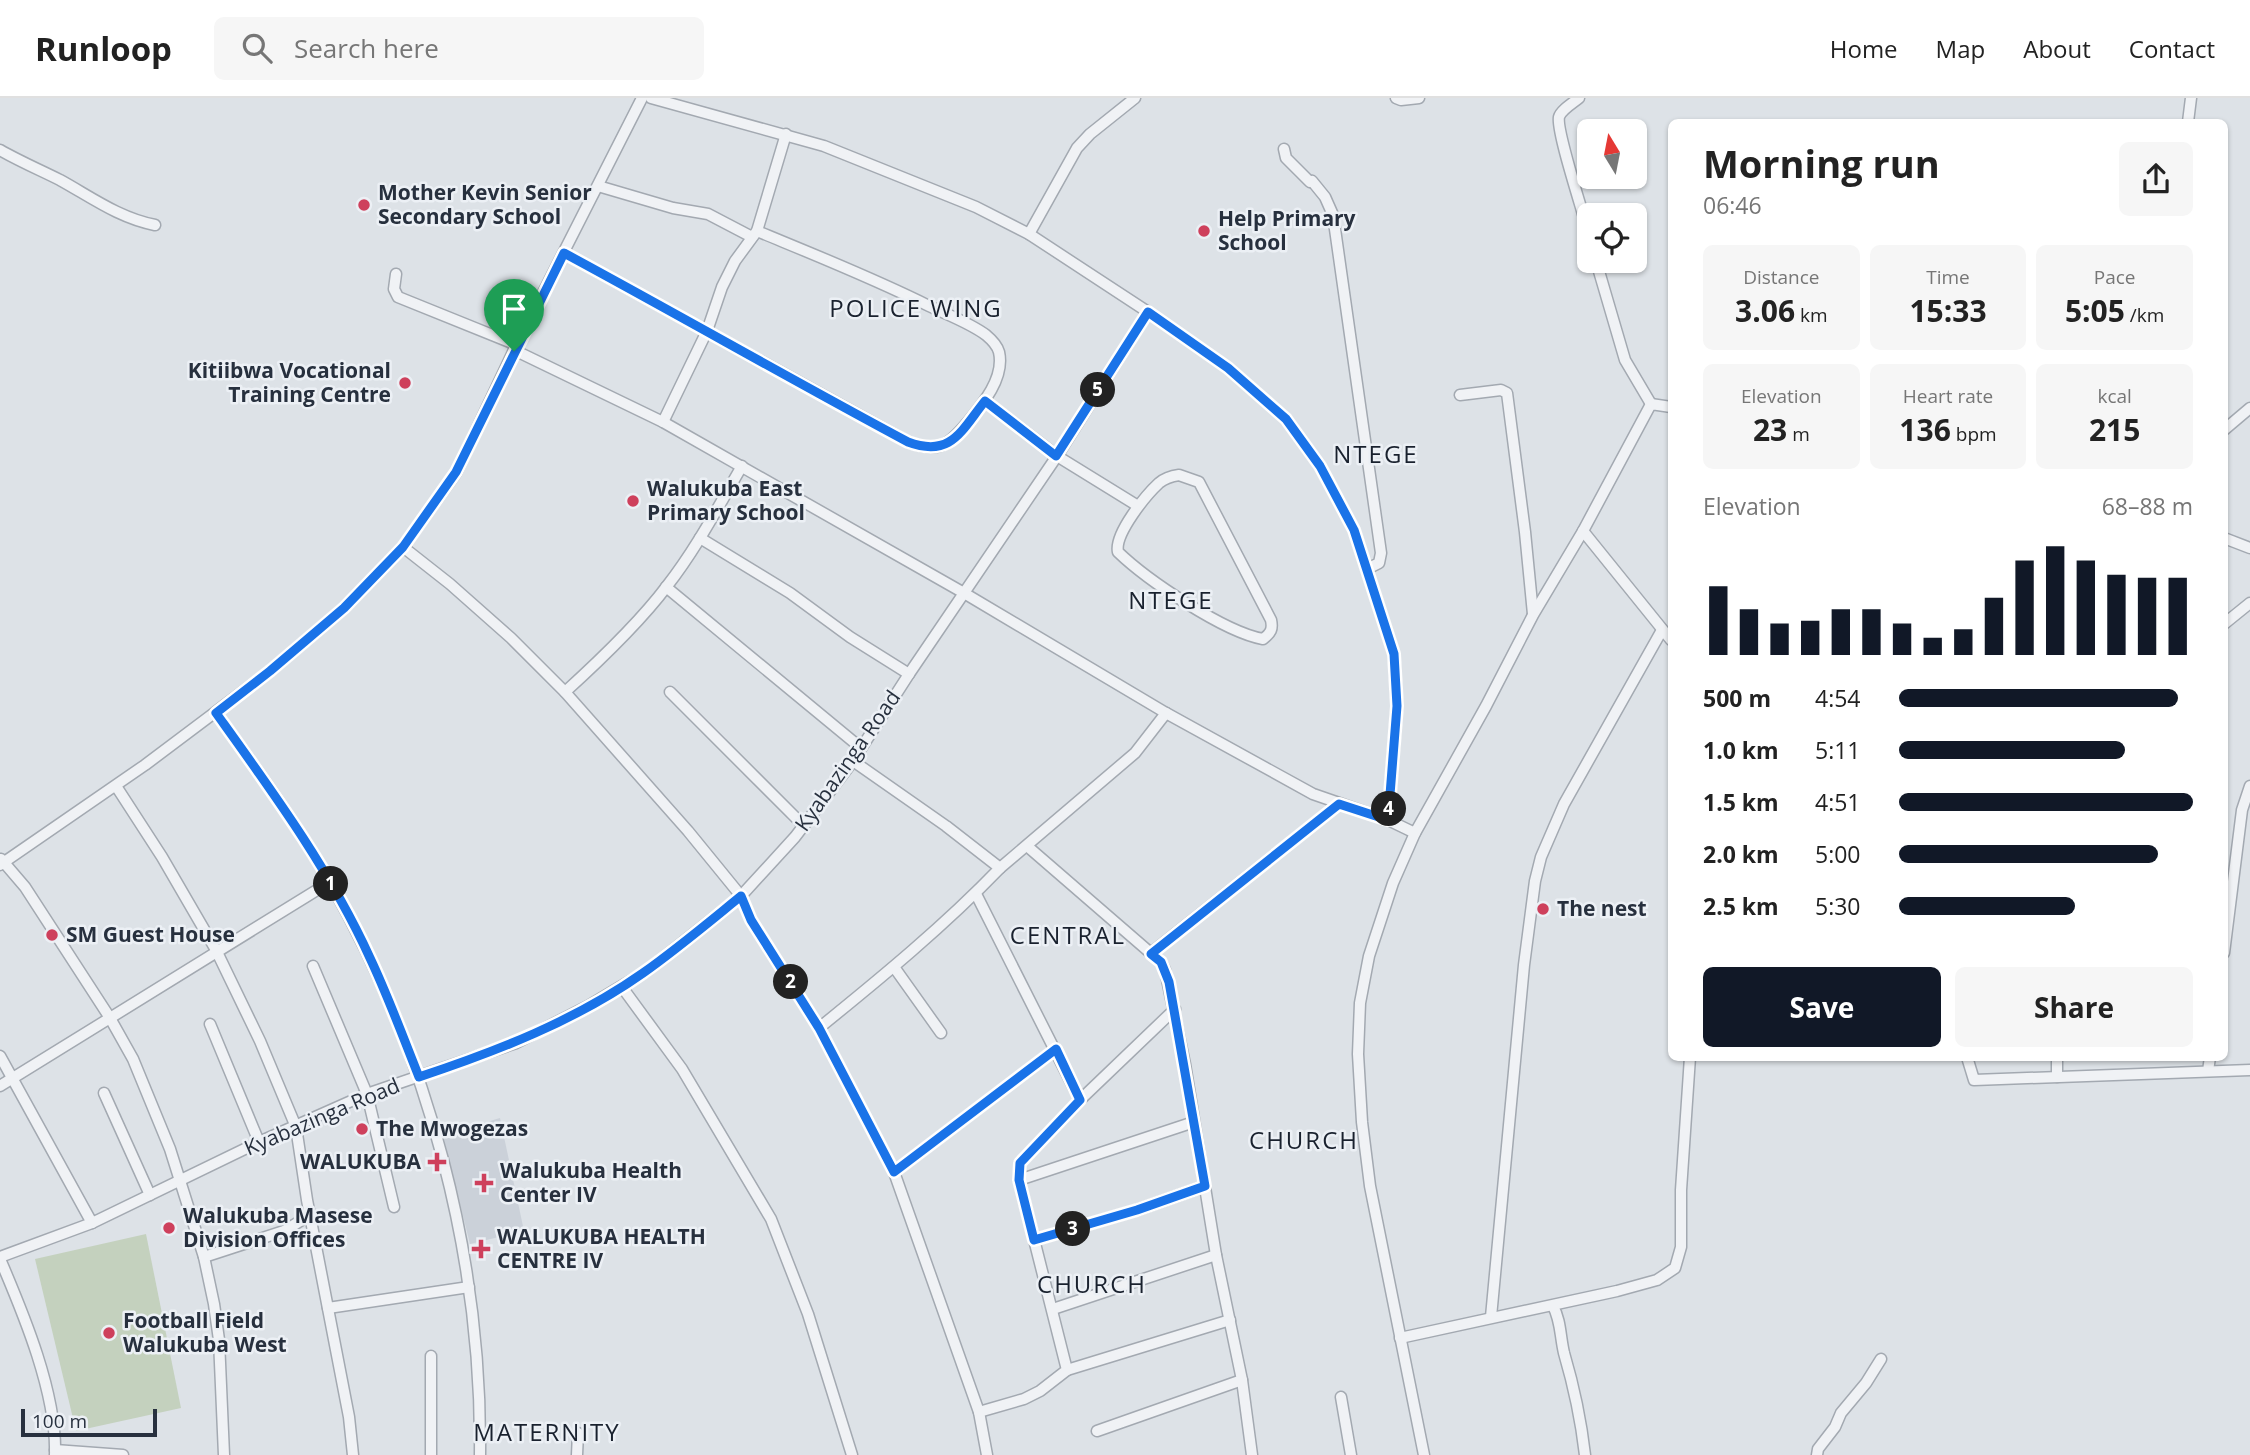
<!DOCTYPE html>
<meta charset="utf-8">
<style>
:root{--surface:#fff;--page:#f6f6f6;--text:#222;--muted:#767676;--line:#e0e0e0;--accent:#111827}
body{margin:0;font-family:"Open Sans",sans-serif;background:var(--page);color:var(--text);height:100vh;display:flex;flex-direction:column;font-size:26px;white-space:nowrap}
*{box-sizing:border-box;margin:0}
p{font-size:23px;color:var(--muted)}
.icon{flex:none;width:38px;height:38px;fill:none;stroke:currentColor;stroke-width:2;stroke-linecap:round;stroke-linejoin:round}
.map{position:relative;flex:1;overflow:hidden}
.side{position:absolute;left:1668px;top:21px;width:560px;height:942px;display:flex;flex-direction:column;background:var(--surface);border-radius:10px;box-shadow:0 2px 5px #0004}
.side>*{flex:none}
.needle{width:46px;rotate:350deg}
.buttons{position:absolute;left:1577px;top:21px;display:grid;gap:14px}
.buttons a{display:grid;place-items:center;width:70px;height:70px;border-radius:10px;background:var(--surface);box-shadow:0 2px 5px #0004;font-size:35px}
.scale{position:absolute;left:21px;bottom:18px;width:136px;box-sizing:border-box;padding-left:7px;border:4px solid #27303e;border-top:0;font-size:19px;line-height:24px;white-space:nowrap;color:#27303e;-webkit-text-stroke:5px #ecf0f5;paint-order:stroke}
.pin{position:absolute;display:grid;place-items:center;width:60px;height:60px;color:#fff;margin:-72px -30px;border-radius:50% 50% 50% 0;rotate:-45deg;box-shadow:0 0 7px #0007}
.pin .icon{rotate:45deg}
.km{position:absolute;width:35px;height:35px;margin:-18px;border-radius:50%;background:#222;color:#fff;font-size:19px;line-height:35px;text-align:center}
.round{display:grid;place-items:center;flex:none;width:74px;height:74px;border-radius:10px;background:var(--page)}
.overview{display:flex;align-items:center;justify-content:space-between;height:119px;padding:0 35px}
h1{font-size:38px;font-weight:700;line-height:52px}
.stats{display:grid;grid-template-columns:repeat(3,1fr);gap:10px;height:119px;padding:7px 35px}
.stats div{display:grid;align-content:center;border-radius:10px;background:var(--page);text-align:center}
.stats b{font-size:30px;font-weight:700}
.stats small{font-size:19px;font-weight:400}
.stats p{font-size:19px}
.chart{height:196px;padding:14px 35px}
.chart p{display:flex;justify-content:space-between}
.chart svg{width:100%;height:126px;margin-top:7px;stroke:var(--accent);stroke-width:6}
.primary-button{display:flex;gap:14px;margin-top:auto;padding:14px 35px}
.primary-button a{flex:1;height:80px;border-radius:10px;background:var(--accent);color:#fff;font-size:28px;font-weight:700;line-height:80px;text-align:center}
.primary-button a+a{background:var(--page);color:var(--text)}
ul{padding:0 35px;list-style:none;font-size:23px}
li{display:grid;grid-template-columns:112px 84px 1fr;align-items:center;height:52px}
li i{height:18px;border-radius:9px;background:var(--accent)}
header{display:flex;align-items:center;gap:42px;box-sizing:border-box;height:98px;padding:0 35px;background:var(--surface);border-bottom:2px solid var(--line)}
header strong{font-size:33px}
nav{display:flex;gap:38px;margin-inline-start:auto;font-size:24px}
.search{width:490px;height:63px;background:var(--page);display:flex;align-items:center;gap:18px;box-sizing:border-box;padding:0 24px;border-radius:10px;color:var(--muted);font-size:26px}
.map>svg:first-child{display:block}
</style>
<header>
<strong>Runloop</strong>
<div class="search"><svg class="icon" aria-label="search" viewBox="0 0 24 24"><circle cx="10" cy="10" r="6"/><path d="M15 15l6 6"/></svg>Search here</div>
<nav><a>Home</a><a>Map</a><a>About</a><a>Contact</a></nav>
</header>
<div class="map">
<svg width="2250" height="1357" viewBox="0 0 2250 1357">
<rect width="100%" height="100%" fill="#dde2e7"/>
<path fill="#cbd1d9" d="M 500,1020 L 524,1133 L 470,1146 L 443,1037 Z"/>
<path fill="#c4d1be" d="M 146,1136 L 181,1310 L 76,1333 L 35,1161 Z"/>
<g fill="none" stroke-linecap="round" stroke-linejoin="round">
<g stroke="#a3a9b1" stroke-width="13">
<g id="street">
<path d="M 651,0 L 824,48 L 976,109 L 1029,136 L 1148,214 L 1228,270 L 1286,321 L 1320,368 L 1354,432 L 1394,556 L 1397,608 L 1388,722"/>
<path d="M 1396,0 L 1401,2 L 1419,0"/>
<path d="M 1579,0 C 1573,5 1561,12 1559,19 C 1556,33 1584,117 1589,137"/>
<path d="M 2188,24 L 2191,0"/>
<path d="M 1284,51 L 1286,60 L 1310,84 L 1312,83 L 1325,99 L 1333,117 L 1381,455 L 1379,465 L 1367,471"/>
<path d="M 0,52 C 19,63 40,72 60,82 C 91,99 119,120 155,127"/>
<path d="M 598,88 L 673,110 L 708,116 L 752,139"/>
<path d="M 1029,136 L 1077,50 L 1090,36 L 1135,0"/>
<path d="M 564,155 L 908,344 C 938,355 947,349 967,325 C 982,307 1005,280 999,254 C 997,247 992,242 986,237 C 970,225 948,217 929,208 C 873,180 815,157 757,133"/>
<path d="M 1596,163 L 1625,262 L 1651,306"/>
<path d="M 396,176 L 394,191 L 398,199 L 517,247"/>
<path d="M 514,252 L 663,324 L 964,495 L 1166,615 L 1313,696 L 1388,722 L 1415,735"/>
<path d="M 1460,297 L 1501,292 L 1507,295 L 1525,434 L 1533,516"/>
<path d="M 985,303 L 1057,358 L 1138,408"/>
<path d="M 663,324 L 707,233 L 722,189 L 735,163 L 757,133 L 786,36"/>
<path d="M 2224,332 L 2250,310"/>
<path d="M 1179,377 L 1199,384 L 1271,522 C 1273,531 1271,535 1263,541 C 1224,534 1147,482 1118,454 C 1114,436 1146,397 1159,385 C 1165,380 1172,378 1179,377 Z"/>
<path d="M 1583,433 L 1671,542"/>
<path d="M 700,440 L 790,495 L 850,539 L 909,576"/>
<path d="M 2224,440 L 2250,450"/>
<path d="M 403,449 L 450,486 L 511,540 L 565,594 L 688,733 L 741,798 L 751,822 L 819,930 L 894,1074 L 979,1314 L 987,1357"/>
<path d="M 666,489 L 861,650"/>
<path d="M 2224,526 L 2250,505"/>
<path d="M 565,594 C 598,564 640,524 667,488 C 696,451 718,409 742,368"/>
<path d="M 670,594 L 804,728"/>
<path d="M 216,615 C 256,670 297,726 331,786 C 429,959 482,1158 480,1357"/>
<path d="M 853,663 L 946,728 L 1000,770 L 1135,655 L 1166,615"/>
<path d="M 116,688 L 162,759 L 216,852 L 260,943 L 296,1029 L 307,1102 L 349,1319 L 353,1357"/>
<path d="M 1027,748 L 1161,864 L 1165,872 L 1185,966 L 1216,1157 L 1242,1282 L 1252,1357"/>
<path d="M 1,761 L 25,789 L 110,920 L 133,961 L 170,1051 L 204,1159 L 214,1206 L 219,1242 L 224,1357"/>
<path d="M 0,767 L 145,667 L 270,573 L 344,510 L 403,449 L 456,375 L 514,252 L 642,0"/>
<path d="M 976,796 L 1080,1002"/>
<path d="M 1151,855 L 1339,706"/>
<path d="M 2224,855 L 2242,712 L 2250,688"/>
<path d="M 313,868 L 367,996 L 394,1109"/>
<path d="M 894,869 L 941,935"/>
<path d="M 622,889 L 682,971 L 771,1121 L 808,1216 L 852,1357"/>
<path d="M 210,926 L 259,1044"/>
<path d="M 819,930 C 882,879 944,828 1000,770"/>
<path d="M 0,958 L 92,1125"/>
<path d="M 1967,959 L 1974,982 L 2250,972"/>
<path d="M 2057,959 L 2057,979"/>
<path d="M 2208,973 L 2210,959"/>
<path d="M 0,988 L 330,784"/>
<path d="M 104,995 L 150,1097"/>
<path d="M 894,1074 L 1056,951"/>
<path d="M 1019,1082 L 1194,1024"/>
<path d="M 1034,1142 L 1137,1112 L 1205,1088"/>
<path d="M 0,1159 L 92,1125 L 259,1044 L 367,996 L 516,945 L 588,908 L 645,874 L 741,798 L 795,739 L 853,663 L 909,576 L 1057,358 L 1148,214"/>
<path d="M 204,1159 L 284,1133 L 310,1117"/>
<path d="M 0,1161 C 24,1217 57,1296 55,1357"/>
<path d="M 1553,1208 C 1561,1223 1560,1238 1564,1255 C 1574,1289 1581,1322 1585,1357"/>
<path d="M 328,1210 L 469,1189"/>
<path d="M 1053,1211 L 1216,1157"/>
<path d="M 1491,1219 L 1524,867 L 1535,783 L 1541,759 L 1564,706 L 1662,532"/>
<path d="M 1400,1240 L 1617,1193 L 1657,1182 L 1675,1170 L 1681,1149 L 1681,1092 L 1690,959"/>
<path d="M 1067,1272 L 1230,1222"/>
<path d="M 1341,1299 L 1351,1357"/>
<path d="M 979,1314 L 1024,1301 L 1040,1293 L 1067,1272 L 1019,1082 L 1020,1065 L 1080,1002 L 1175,911"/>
<path d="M 1097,1333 L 1242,1282"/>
<path d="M 55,1352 L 123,1357"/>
<path d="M 431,1357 L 431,1258"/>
<path d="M 577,1357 L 578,1335"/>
<path d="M 1424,1357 L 1370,1088 L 1362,1024 L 1358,956 L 1360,905 L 1369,858 L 1393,785 L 1415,735 L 1486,608 L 1533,517 L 1583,433 L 1651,306 L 1671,309"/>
<path d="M 1817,1357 L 1818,1351 L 1835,1329 L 1841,1315 L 1866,1285 L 1881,1261"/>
</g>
</g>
<use href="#street" stroke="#f0f2f5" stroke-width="10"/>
</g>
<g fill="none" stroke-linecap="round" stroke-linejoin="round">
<g stroke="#fff" stroke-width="14">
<path id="route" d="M 564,155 C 679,217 792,282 908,344 C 951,360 961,333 985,303 L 1056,358 L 1148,214 L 1228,270 L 1286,321 L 1320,368 L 1354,432 L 1394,556 L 1397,608 L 1388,722 L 1339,706 L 1151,856 L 1161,864 L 1169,884 L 1205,1088 L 1137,1112 L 1034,1142 L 1019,1082 L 1020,1065 L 1080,1002 L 1056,951 L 894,1074 L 819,930 L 751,822 L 741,798 C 709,824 677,851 643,875 C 575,923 497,953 419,979 C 403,939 388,898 370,860 C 330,772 272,693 216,615 L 270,573 L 344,510 L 403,449 L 456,374 Z"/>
</g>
<use href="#route" stroke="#1a73e8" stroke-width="9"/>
</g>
<g fill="#ce405c" stroke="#ecf0f5" stroke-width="2.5">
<circle cx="364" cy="107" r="7"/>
<circle cx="1204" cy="133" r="7"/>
<circle cx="405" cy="285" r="7"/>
<circle cx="633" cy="403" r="7"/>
<circle cx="1543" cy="811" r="7"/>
<circle cx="52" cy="837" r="7"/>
<circle cx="362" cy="1031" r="7"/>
<path d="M433.5 1053.5h7v7h7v7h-7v7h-7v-7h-7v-7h7z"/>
<path d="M480.5 1074.5h7v7h7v7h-7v7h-7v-7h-7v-7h7z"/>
<circle cx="169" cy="1130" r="7"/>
<path d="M477.5 1140.5h7v7h7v7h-7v7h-7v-7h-7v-7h7z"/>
<circle cx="109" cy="1235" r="7"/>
</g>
<g text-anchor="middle" stroke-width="5" stroke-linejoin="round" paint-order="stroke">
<g font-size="21" font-weight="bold" fill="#27303e" stroke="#ecf0f5" text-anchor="start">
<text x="378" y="102">Mother Kevin Senior<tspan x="378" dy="24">Secondary School</tspan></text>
<text x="1218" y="128">Help Primary<tspan x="1218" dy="24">School</tspan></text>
<text x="391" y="280" text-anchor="end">Kitiibwa Vocational<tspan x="391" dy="24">Training Centre</tspan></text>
<text x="647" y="398">Walukuba East<tspan x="647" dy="24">Primary School</tspan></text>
<text x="1557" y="818">The nest</text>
<text x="66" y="844">SM Guest House</text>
<text x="376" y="1038">The Mwogezas</text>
<text x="421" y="1071" text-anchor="end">WALUKUBA</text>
<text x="500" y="1080">Walukuba Health<tspan x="500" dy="24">Center IV</tspan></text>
<text x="183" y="1125">Walukuba Masese<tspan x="183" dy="24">Division Offices</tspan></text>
<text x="497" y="1146">WALUKUBA HEALTH<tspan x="497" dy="24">CENTRE IV</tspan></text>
<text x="123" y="1230">Football Field<tspan x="123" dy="24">Walukuba West</tspan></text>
</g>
<g font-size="21" fill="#27303e" stroke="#ecf0f5">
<text transform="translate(848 663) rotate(-55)" y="7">Kyabazinga Road</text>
<text transform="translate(322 1019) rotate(-23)" y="7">Kyabazinga Road</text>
</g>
<g font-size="24" letter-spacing="2" fill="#19212e" stroke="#ecf0f5">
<text x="916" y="219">POLICE WING</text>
<text x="1376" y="365">NTEGE</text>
<text x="1171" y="511">NTEGE</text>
<text x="1068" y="846">CENTRAL</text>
<text x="1304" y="1051">CHURCH</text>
<text x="1092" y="1195">CHURCH</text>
<text x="547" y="1343">MATERNITY</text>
</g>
</g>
</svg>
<div class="buttons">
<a><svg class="needle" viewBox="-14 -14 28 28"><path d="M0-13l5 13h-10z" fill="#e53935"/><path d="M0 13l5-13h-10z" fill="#767676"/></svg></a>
<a><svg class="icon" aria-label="locate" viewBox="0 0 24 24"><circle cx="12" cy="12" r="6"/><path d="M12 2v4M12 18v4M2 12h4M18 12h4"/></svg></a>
</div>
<div class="scale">100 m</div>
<div class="pin" style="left:514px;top:253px;background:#1e9e55"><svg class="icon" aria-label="arrive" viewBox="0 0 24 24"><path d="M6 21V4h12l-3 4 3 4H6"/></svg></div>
<b class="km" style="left:331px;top:786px">1</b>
<b class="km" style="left:791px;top:884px">2</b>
<b class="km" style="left:1073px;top:1131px">3</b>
<b class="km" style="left:1389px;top:711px">4</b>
<b class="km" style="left:1098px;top:292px">5</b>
<section class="side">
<div class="overview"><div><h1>Morning run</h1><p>06:46</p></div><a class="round"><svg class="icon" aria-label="share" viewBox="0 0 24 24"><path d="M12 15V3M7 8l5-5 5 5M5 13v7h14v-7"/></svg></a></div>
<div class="stats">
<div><p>Distance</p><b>3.06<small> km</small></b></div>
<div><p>Time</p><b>15:33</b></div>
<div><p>Pace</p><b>5:05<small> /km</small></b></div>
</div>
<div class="stats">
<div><p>Elevation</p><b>23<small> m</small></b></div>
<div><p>Heart rate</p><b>136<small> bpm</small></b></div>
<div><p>kcal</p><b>215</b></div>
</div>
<div class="chart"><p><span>Elevation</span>68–88 m</p>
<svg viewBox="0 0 160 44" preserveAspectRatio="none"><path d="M5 44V20M15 44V28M25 44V33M35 44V32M45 44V28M55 44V28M65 44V33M75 44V38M85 44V35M95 44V24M105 44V11M115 44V6M125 44V11M135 44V16M145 44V17M155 44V17"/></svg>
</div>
<ul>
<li><b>500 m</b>4:54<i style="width:95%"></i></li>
<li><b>1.0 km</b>5:11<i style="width:77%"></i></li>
<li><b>1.5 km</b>4:51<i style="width:100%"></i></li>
<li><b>2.0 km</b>5:00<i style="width:88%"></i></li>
<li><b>2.5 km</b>5:30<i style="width:60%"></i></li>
</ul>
<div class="primary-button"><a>Save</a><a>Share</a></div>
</section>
</div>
